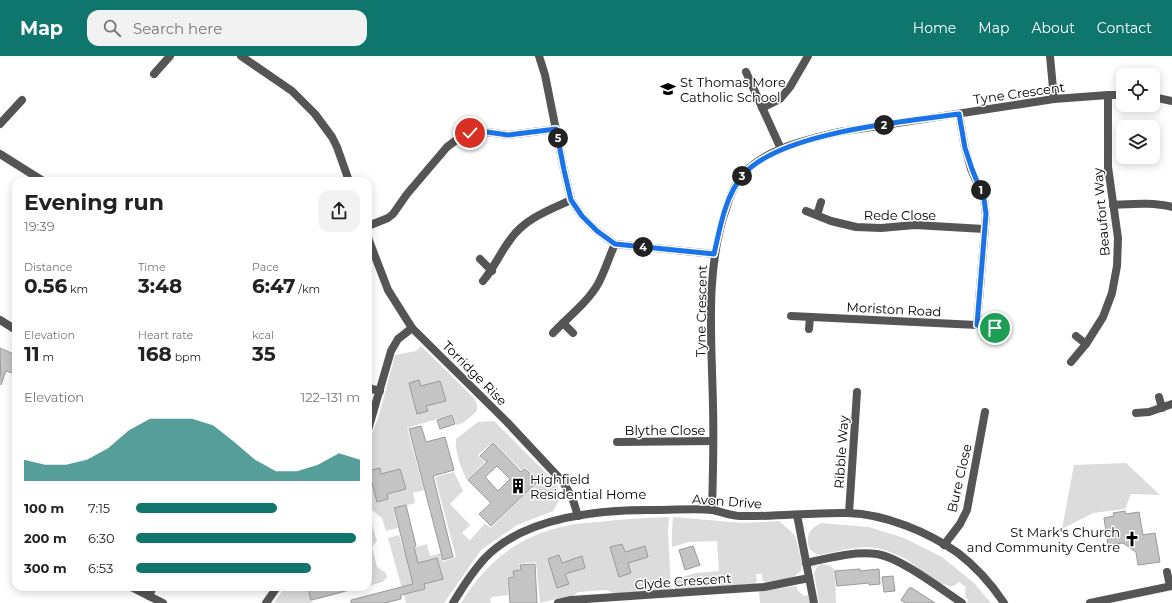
<!DOCTYPE html>
<meta charset="utf-8">
<style>
:root{--surface:#fff;--page:#f2f2f2;--text:#222;--muted:#767676;--accent:#0f766e}
body{margin:0;font-family:Montserrat,sans-serif;background:var(--page);color:var(--text);height:100vh;display:flex;flex-direction:column;font-size:15px;white-space:nowrap}
*{box-sizing:border-box;margin:0}
p{font-size:13px;color:var(--muted)}
.icon{flex:none;width:22px;height:22px;fill:none;stroke:currentColor;stroke-width:2;stroke-linecap:round;stroke-linejoin:round}
.map{position:relative;flex:1;overflow:hidden}
.details{position:absolute;left:12px;top:121px;width:360px;height:414px;display:flex;flex-direction:column;background:var(--surface);border-radius:12px;box-shadow:0 2px 10px #0003}
.details>*{flex:none}
.controls{position:absolute;left:1116px;top:12px;display:grid;gap:8px}
.controls a{display:grid;place-items:center;width:44px;height:44px;border-radius:8px;background:var(--surface);box-shadow:0 2px 10px #0003;font-size:20px}
.pin{position:absolute;display:grid;place-items:center;width:34px;height:34px;color:#fff;margin:-17px;border:2px solid #fff;border-radius:50%;box-shadow:0 1px 4px #0007}
.km{position:absolute;width:20px;height:20px;margin:-10px;border-radius:50%;background:#222;color:#fff;font-size:11px;line-height:20px;text-align:center}
.round{display:grid;place-items:center;flex:none;width:42px;height:42px;border-radius:12px;background:var(--page)}
.headline{display:flex;align-items:center;justify-content:space-between;height:68px;padding:0 12px}
h1{font-size:22px;font-weight:700;line-height:30px}
.stats{display:grid;grid-template-columns:repeat(3,1fr);gap:6px;height:68px;padding:4px 12px}
.stats div{display:grid;align-content:center}
.stats b{font-size:20px;font-weight:700}
.stats small{font-size:11px;font-weight:400}
.stats p{font-size:11px}
.chart{height:112px;padding:8px 12px}
.chart p{display:flex;justify-content:space-between}
.chart svg{width:100%;height:72px;margin-top:4px;fill:var(--accent);opacity:.7}
ul{padding:0 12px;list-style:none;font-size:13px}
li{display:grid;grid-template-columns:64px 48px 1fr;align-items:center;height:30px}
li i{height:10px;border-radius:5px;background:var(--accent)}
header{display:flex;align-items:center;gap:24px;box-sizing:border-box;height:56px;padding:0 20px;background:var(--accent);color:#fff}
header strong{font-size:19px}
nav{display:flex;gap:22px;margin-inline-start:auto;font-size:14px}
.search{width:280px;height:36px;background:var(--page);display:flex;align-items:center;gap:10px;box-sizing:border-box;padding:0 14px;border-radius:12px;color:var(--muted);font-size:15px}
.map>svg:first-child{display:block}
</style>
<header>
<strong>Map</strong>
<div class="search"><svg class="icon" aria-label="search" viewBox="0 0 24 24"><circle cx="10" cy="10" r="6"/><path d="M15 15l6 6"/></svg>Search here</div>
<nav><a>Home</a><a>Map</a><a>About</a><a>Contact</a></nav>
</header>
<div class="map">
<svg width="1172" height="547" viewBox="0 0 1172 547">
<rect width="100%" height="100%" fill="#fff"/>
<g fill="#dcdcdc">
<path d="M 421,290 L 474,342 L 477,348 L 477,355 L 463,367 L 456,369 L 453,358 L 407,372 L 424,434 L 413,437 L 415,447 L 393,453 L 398,472 L 386,475 L 382,462 L 368,451 L 368,387 L 378,363 L 395,299 L 416,295 Z"/>
<path d="M 494,365 L 557,428 L 560,443 L 553,455 L 517,469 L 481,494 L 444,547 L 406,547 L 388,482 L 399,479 L 404,495 L 427,488 L 430,500 L 441,497 L 443,506 L 456,501 L 435,421 L 454,416 L 463,435 L 450,448 L 470,469 L 462,477 L 470,484 L 485,468 L 491,472 L 538,425 L 525,411 L 522,415 L 493,386 L 478,399 L 485,406 L 467,424 C 461,412 455,397 456,383 L 478,366 Z"/>
<path d="M 1126,407 L 1160,439 L 1131,438 L 1125,453 L 1093,457 L 1062,473 L 1074,409 Z"/>
<path d="M 669,461 L 668,476 L 671,534 L 615,538 L 607,534 L 578,536 L 572,541 L 561,542 L 540,547 L 536,506 L 519,508 L 520,514 L 513,514 L 513,521 L 507,521 L 508,539 L 492,541 L 490,544 L 491,547 L 461,547 C 485,507 519,479 566,470 C 576,467 588,467 599,466 C 622,463 645,462 669,461 Z"/>
<path d="M 673,461 L 743,467 L 779,465 L 795,479 L 802,508 L 801,515 L 792,522 L 766,526 L 762,524 L 762,518 L 756,518 L 757,525 L 754,528 L 675,533 L 674,523 L 696,517 L 719,515 L 717,485 L 689,486 L 672,491 L 672,477 Z"/>
<path d="M 368,462 L 372,468 L 377,485 L 372,491 L 377,511 L 386,517 L 387,521 L 383,526 L 368,530 Z"/>
<path d="M 821,467 L 869,471 L 904,482 L 942,501 L 974,527 L 991,547 L 967,547 L 968,544 C 964,540 965,536 966,531 L 959,526 L 954,530 C 940,532 917,510 904,502 C 897,499 888,495 881,493 C 861,488 840,495 820,499 C 818,498 814,497 812,495 C 809,493 808,490 808,486 C 807,476 812,472 821,467 Z"/>
<path d="M 821,508 L 829,509 L 835,514 L 836,547 L 819,547 L 814,517 L 817,511 Z"/>
<path d="M 797,530 L 797,534 L 804,540 L 808,539 L 810,547 L 760,547 L 759,535 Z"/>
<path d="M 285,531 L 364,531 L 311,545 L 312,547 L 274,547 Z"/>
</g>
<g fill="#c4c4c4" stroke="#999" fill-rule="evenodd">
<path d="M 0,292 L 16,299 L 16,318 L 6,315 L 1,329 Z"/>
<path d="M 419,324 L 421,330 L 440,325 L 446,345 L 426,350 L 428,355 L 417,358 L 409,327 Z"/>
<path d="M 452,359 L 455,368 L 440,373 L 437,364 Z"/>
<path d="M 421,370 L 426,386 L 445,381 L 454,414 L 433,420 L 453,501 L 443,504 L 409,373 Z"/>
<path d="M 493,387 L 521,416 L 525,413 L 538,425 L 491,470 L 479,458 L 491,447 L 468,424 L 488,405 L 486,405 L 480,400 ZM 497,410 L 510,423 L 498,435 L 485,421 Z"/>
<path d="M 380,412 L 381,418 L 400,413 L 406,433 L 387,438 L 388,443 L 377,446 L 369,415 Z"/>
<path d="M 406,449 L 416,490 L 414,491 L 418,507 L 437,502 L 443,523 L 424,528 L 425,533 L 401,539 L 401,543 L 385,547 L 351,547 L 351,544 L 413,528 L 394,452 Z"/>
<path d="M 1125,455 L 1126,458 L 1139,456 L 1143,479 L 1155,477 L 1160,506 L 1138,509 L 1136,496 L 1123,487 L 1108,489 L 1104,462 L 1114,460 L 1113,457 Z"/>
<path d="M 622,488 L 625,496 L 645,490 L 648,501 L 628,507 L 631,517 L 619,521 L 610,491 Z"/>
<path d="M 693,490 L 700,509 L 685,514 L 679,494 Z"/>
<path d="M 559,499 L 562,507 L 582,500 L 585,512 L 565,518 L 569,528 L 557,532 L 548,503 Z"/>
<path d="M 535,508 L 537,547 L 510,547 L 508,522 L 514,521 L 513,515 L 521,514 L 520,509 Z"/>
<path d="M 860,513 L 860,515 L 879,513 L 880,528 L 869,529 L 869,527 L 837,530 L 835,515 Z"/>
<path d="M 893,520 L 895,535 L 884,536 L 882,521 Z"/>
<path d="M 314,531 L 349,531 L 349,534 L 311,544 L 308,533 Z"/>
<path d="M 909,532 L 912,532 L 935,547 L 905,547 L 901,544 Z"/>
</g>
<g fill="none" stroke-linecap="round" stroke-linejoin="round">
<g stroke="#555" stroke-width="8">
<path d="M 241,0 L 292,35 L 315,58 L 332,81 L 337,91 L 349,125"/>
<path d="M 539,0 L 545,19 L 564,114 L 571,144 L 582,160 L 597,175 L 615,188 L 714,198"/>
<path d="M 1050,0 L 1054,43"/>
<path d="M 746,16 L 781,93"/>
<path d="M 154,18 L 170,0"/>
<path d="M 1153,41 L 1172,45"/>
<path d="M 762,52 L 780,43 L 790,31 L 808,0"/>
<path d="M 959,58 L 965,92 L 971,113 L 984,143 L 986,159 L 977,269"/>
<path d="M 0,68 L 22,44"/>
<path d="M 0,98 L 43,125"/>
<path d="M 1113,149 C 1133,148 1153,146 1172,151"/>
<path d="M 806,155 L 831,165 L 856,171 L 881,172 L 915,169 L 984,173"/>
<path d="M 817,159 L 821,146"/>
<path d="M 368,170 L 388,162 L 393,158 L 407,138 L 447,91 L 459,82 L 470,77 L 487,76 L 508,79 L 556,73"/>
<path d="M 368,182 L 388,234 L 412,272 L 507,366 L 563,426 L 572,441 L 578,460"/>
<path d="M 480,203 L 492,215"/>
<path d="M 483,225 C 494,212 500,197 510,184 C 524,163 549,154 571,144"/>
<path d="M 791,260 L 977,269 L 995,272"/>
<path d="M 0,264 L 16,274"/>
<path d="M 563,267 L 573,277"/>
<path d="M 809,273 L 810,261"/>
<path d="M 553,277 C 568,261 587,247 598,228 C 605,215 609,201 615,188"/>
<path d="M 1076,280 L 1086,288"/>
<path d="M 1071,306 L 1086,288 L 1103,261 L 1112,237 L 1117,210 L 1118,182 L 1108,111 L 1108,39"/>
<path d="M 368,332 L 380,335"/>
<path d="M 1159,341 L 1162,352"/>
<path d="M 1136,357 L 1149,356 L 1172,348"/>
<path d="M 368,374 L 391,295 L 398,283 L 412,272"/>
<path d="M 617,386 L 713,385"/>
<path d="M 712,454 C 713,420 714,386 713,351 C 712,285 704,214 727,150 C 730,139 736,127 743,118 C 767,92 806,84 839,76 L 1054,43 L 1108,39 L 1123,39"/>
<path d="M 849,457 L 857,336"/>
<path d="M 797,459 L 814,547"/>
<path d="M 944,489 L 960,468 L 967,454 L 985,356"/>
<path d="M 806,507 C 829,502 853,495 877,498 C 901,502 941,533 962,547"/>
<path d="M 1167,516 L 1170,530"/>
<path d="M 131,531 L 163,547"/>
<path d="M 149,540 L 153,531"/>
<path d="M 266,547 L 277,531"/>
<path d="M 558,547 L 571,544 L 764,531 L 809,522"/>
<path d="M 1090,547 L 1172,530"/>
</g>
<path stroke="#555" stroke-width="8" d="M 453,547 C 462,532 473,515 485,502 C 525,460 603,453 657,454 C 674,454 697,452 713,454 C 722,456 731,460 740,460 C 776,461 812,456 848,457 C 885,458 928,476 958,497 C 975,510 992,529 1004,547"/>
</g>
<g fill="none" stroke-linecap="round" stroke-linejoin="round">
<g stroke="#fff" stroke-width="8">
<path id="route" d="M 470,77 L 487,76 L 508,79 L 556,73 L 564,114 L 571,144 L 582,160 L 597,175 L 615,188 L 714,198 C 720,172 725,140 743,119 C 780,76 903,66 959,58 L 965,92 L 972,113 L 984,143 L 986,158 L 977,269 L 995,272"/>
</g>
<use href="#route" stroke="#1a73e8" stroke-width="5"/>
</g>
<defs>
<g id="school-bare" transform="scale(1.2)"><path d="M0-5L7-2L0 1L-7-2ZM-4 1L0 2.5L4 1V4Q0 6-4 4Z" fill="#000" stroke="#fff" stroke-width="2.5" paint-order="stroke"/></g>
<g id="building-bare" transform="scale(1.2)"><path d="M-4-6H4V6H1V3H-1V6H-4ZM-2.5-4.3h1.7v1.8h-1.7ZM.8-4.3h1.7v1.8H.8ZM-2.5-1h1.7V.8h-1.7ZM.8-1h1.7V.8H.8Z" fill="#000" stroke="#fff" stroke-width="2.5" paint-order="stroke"/></g>
<g id="church-bare" transform="scale(1.2)"><path d="M-1.2-6h2.4v3.5h3.3v2.4h-3.3V6h-2.4V-.1h-3.3v-2.4h3.3Z" fill="#000" stroke="#fff" stroke-width="2.5" paint-order="stroke"/></g>
</defs>
<g fill-rule="evenodd">
<use href="#school-bare" x="668" y="33"/>
<use href="#building-bare" x="518" y="430"/>
<use href="#church-bare" x="1132" y="483"/>
</g>
<g text-anchor="middle" stroke-width="3" stroke-linejoin="round" paint-order="stroke">
<g font-size="13" fill="#000" stroke="#fff" text-anchor="start">
<text x="680" y="31">St Thomas More<tspan x="680" dy="15">Catholic School</tspan></text>
<text x="530" y="428">Highfield<tspan x="530" dy="15">Residential Home</tspan></text>
<text x="1120" y="481" text-anchor="end">St Mark's Church<tspan x="1120" dy="15">and Community Centre</tspan></text>
</g>
<g font-size="13" fill="#000" stroke="#fff">
<text transform="translate(1019 37) rotate(-8)" y="5">Tyne Crescent</text>
<text transform="translate(1101 156) rotate(-95)" y="5">Beaufort Way</text>
<text x="900" y="164">Rede Close</text>
<text transform="translate(894 253) rotate(3)" y="5">Moriston Road</text>
<text transform="translate(701 255) rotate(-89)" y="5">Tyne Crescent</text>
<text transform="translate(475 317) rotate(45)" y="5">Torridge Rise</text>
<text x="665" y="379">Blythe Close</text>
<text transform="translate(841 396) rotate(-86)" y="5">Ribble Way</text>
<text transform="translate(959 422) rotate(-77)" y="5">Bure Close</text>
<text transform="translate(727 445) rotate(4)" y="5">Avon Drive</text>
<text transform="translate(683 525) rotate(-4)" y="5">Clyde Crescent</text>
</g>
</g>
</svg>
<div class="controls">
<a><svg class="icon" aria-label="locate" viewBox="0 0 24 24"><circle cx="12" cy="12" r="6"/><path d="M12 2v4M12 18v4M2 12h4M18 12h4"/></svg></a>
<a><svg class="icon" aria-label="layers" viewBox="0 0 24 24"><path d="M12 4l9 5-9 5-9-5zM3 14l9 5 9-5"/></svg></a>
</div>
<div class="pin" style="left:995px;top:272px;background:#1e9e55"><svg class="icon" aria-label="arrive" viewBox="0 0 24 24"><path d="M6 21V4h12l-3 4 3 4H6"/></svg></div>
<div class="pin" style="left:470px;top:77px;background:#d93025"><svg class="icon" aria-label="check" viewBox="0 0 24 24"><path d="M5 12l5 5 9-10"/></svg></div>
<b class="km" style="left:981px;top:134px">1</b>
<b class="km" style="left:884px;top:69px">2</b>
<b class="km" style="left:742px;top:120px">3</b>
<b class="km" style="left:643px;top:191px">4</b>
<b class="km" style="left:558px;top:82px">5</b>
<section class="details">
<div class="headline"><div><h1>Evening run</h1><p>19:39</p></div><a class="round"><svg class="icon" aria-label="share" viewBox="0 0 24 24"><path d="M12 15V3M7 8l5-5 5 5M5 13v7h14v-7"/></svg></a></div>
<div class="stats">
<div><p>Distance</p><b>0.56<small> km</small></b></div>
<div><p>Time</p><b>3:48</b></div>
<div><p>Pace</p><b>6:47<small> /km</small></b></div>
</div>
<div class="stats">
<div><p>Elevation</p><b>11<small> m</small></b></div>
<div><p>Heart rate</p><b>168<small> bpm</small></b></div>
<div><p>kcal</p><b>35</b></div>
</div>
<div class="chart"><p><span>Elevation</span>122–131 m</p>
<svg viewBox="0 0 160 44" preserveAspectRatio="none"><path d="M0 44V31L10 34L20 34L30 31L40 24L50 13L60 6L70 6L80 6L90 10L100 20L110 31L120 38L130 38L140 34L150 27L160 31V44z"/></svg>
</div>
<ul>
<li><b>100 m</b>7:15<i style="width:63%"></i></li>
<li><b>200 m</b>6:30<i style="width:98%"></i></li>
<li><b>300 m</b>6:53<i style="width:78%"></i></li>
</ul>
</section>
</div>
